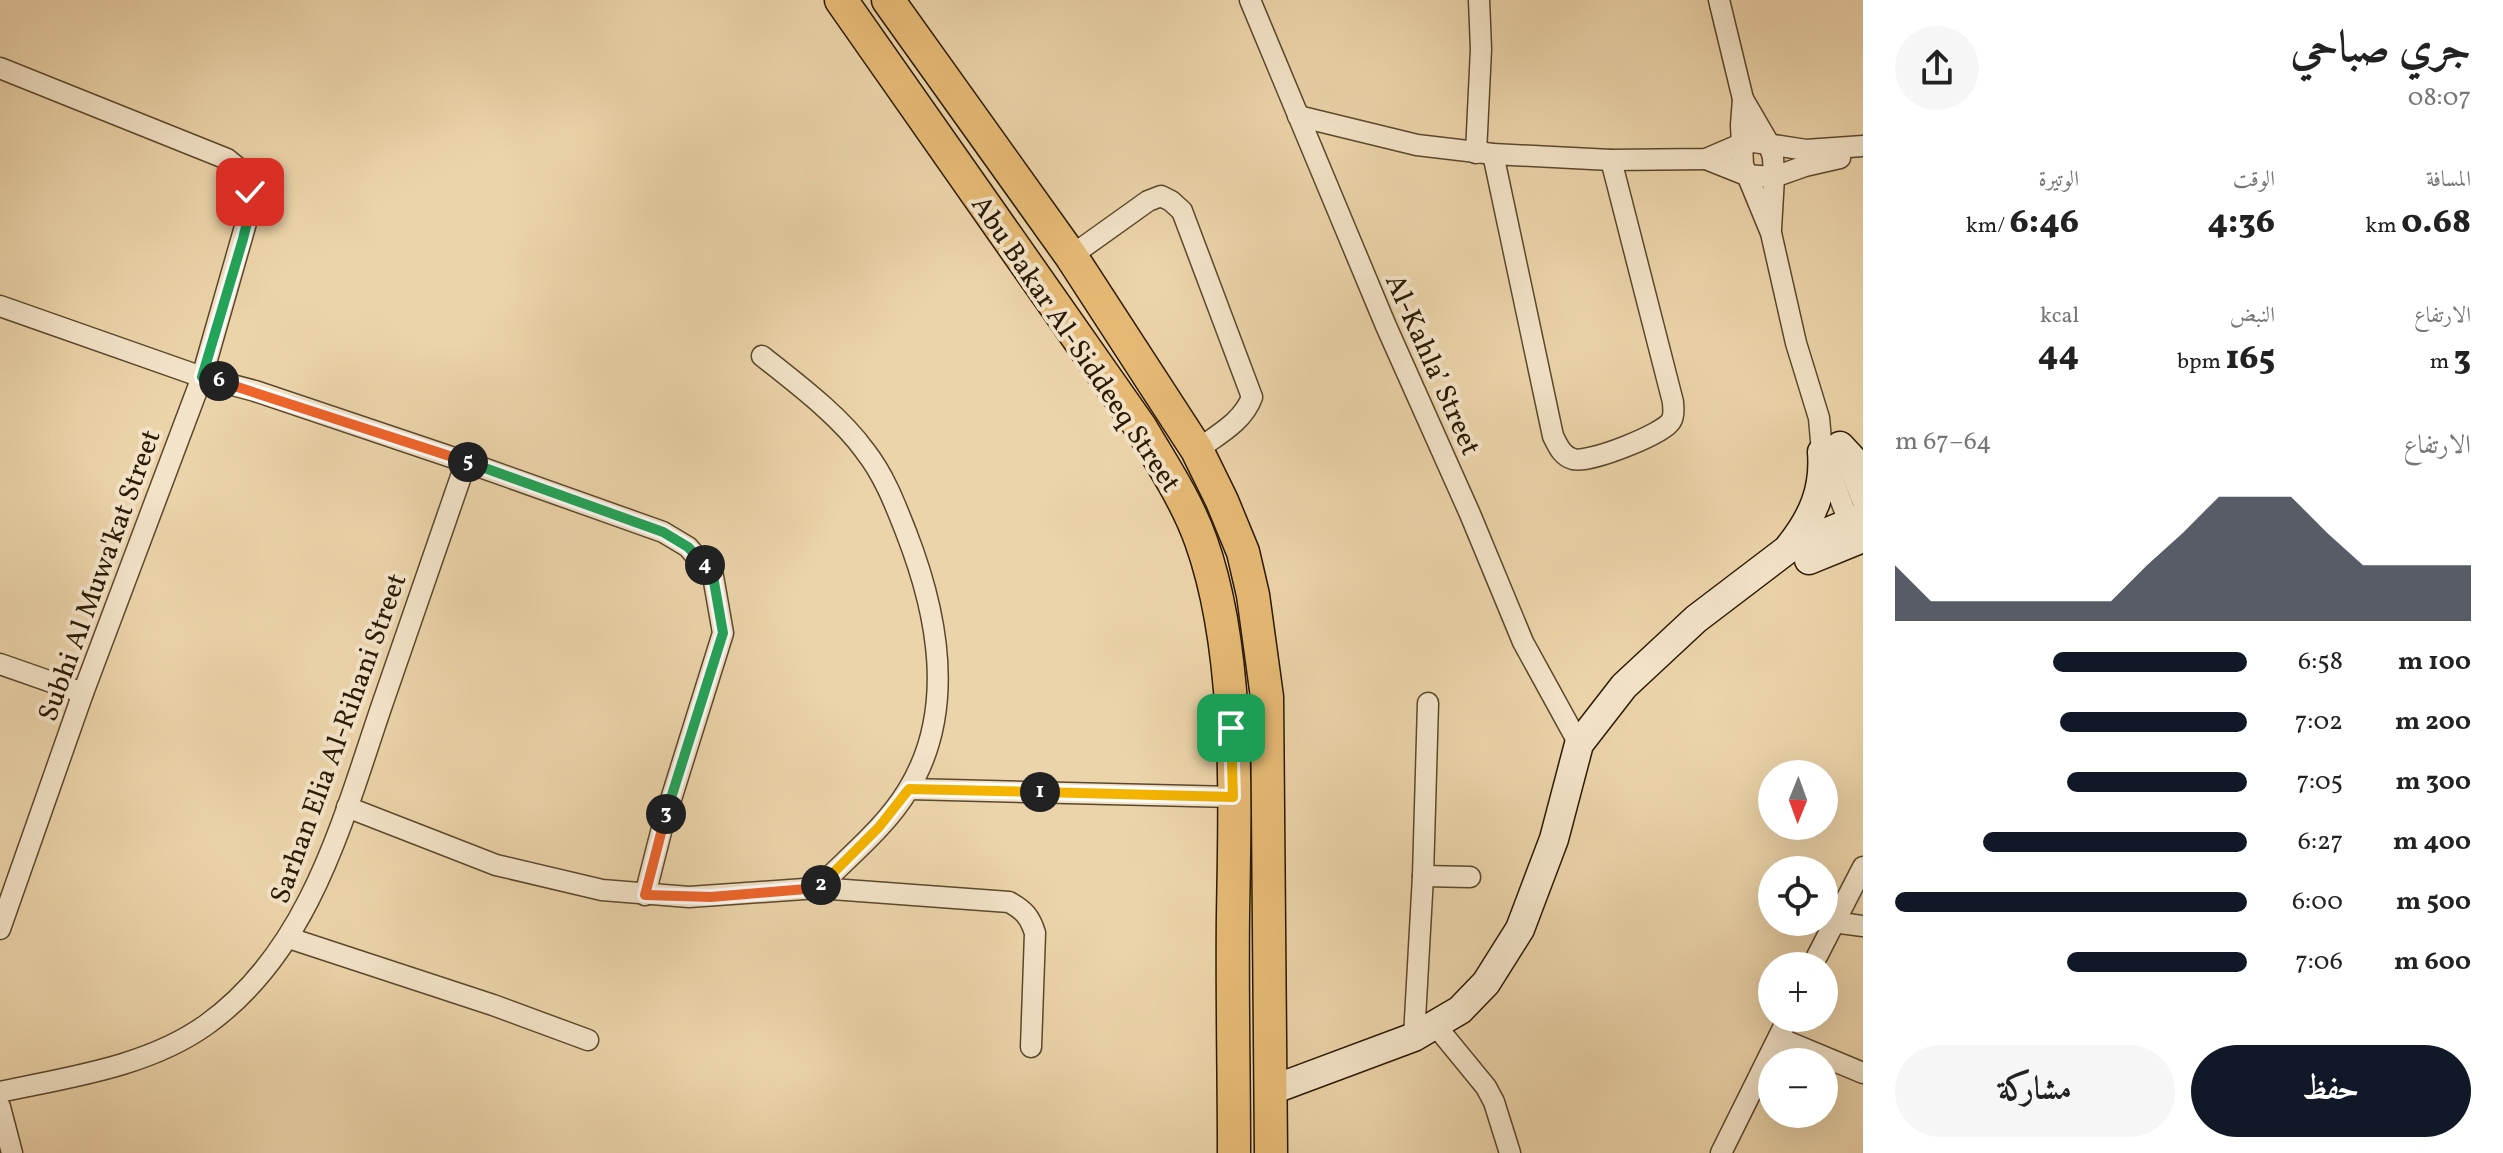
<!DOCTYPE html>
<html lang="ar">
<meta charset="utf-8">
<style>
:root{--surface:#fff;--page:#f6f6f6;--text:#222;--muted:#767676;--accent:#111827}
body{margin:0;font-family:Vollkorn,Amiri,serif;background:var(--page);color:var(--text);direction:rtl;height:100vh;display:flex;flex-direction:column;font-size:30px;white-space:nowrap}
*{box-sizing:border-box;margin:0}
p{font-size:26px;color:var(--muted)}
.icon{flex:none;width:44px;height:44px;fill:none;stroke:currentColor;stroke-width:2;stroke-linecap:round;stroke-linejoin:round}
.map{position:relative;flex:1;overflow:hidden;direction:ltr}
.sheet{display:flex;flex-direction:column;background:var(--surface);width:640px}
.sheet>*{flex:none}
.needle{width:52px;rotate:181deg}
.tools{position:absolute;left:1758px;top:760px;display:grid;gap:16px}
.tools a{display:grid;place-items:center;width:80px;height:80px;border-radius:50%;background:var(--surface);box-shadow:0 8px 32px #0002;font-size:40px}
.pin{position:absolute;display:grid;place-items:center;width:68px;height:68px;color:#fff;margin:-34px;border-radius:16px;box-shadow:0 4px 12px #0006}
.km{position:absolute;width:40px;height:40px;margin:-20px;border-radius:50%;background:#222;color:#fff;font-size:22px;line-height:40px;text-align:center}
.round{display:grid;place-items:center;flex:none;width:84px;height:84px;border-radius:42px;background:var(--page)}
.headline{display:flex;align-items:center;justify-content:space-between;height:136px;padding:0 32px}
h1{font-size:44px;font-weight:800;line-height:60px}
.metrics{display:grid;grid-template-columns:repeat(3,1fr);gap:12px;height:136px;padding:8px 32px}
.metrics div{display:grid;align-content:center}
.metrics b{font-size:34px;font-weight:800}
.metrics small{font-size:22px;font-weight:400}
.metrics p{font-size:22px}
.chart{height:224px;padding:16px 32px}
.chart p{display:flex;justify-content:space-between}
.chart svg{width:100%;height:144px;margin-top:8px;fill:var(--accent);opacity:.7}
.action{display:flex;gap:16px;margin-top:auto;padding:16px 32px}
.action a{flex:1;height:92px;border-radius:48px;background:var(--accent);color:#fff;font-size:32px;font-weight:800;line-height:92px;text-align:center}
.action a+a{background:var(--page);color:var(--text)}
ul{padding:0 32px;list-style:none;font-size:26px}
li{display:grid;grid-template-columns:128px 96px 1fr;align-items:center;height:60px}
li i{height:20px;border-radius:10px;background:var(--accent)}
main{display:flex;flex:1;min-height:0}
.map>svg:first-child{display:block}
</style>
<main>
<section class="sheet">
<div class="headline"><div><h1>جري صباحي</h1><p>08:07</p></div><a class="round"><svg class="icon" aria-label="share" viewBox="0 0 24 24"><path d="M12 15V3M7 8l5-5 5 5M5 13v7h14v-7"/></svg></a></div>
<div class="metrics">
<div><p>المسافة</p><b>0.68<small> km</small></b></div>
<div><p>الوقت</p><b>4:36</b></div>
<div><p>الوتيرة</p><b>6:46<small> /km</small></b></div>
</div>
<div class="metrics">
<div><p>الارتفاع</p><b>3<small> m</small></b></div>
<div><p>النبض</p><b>165<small> bpm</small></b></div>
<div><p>kcal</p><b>44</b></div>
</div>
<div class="chart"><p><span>الارتفاع</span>64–67 m</p>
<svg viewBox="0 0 160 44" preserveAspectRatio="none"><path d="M0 44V27L10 38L20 38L30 38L40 38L50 38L60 38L70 27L80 17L90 6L100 6L110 6L120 17L130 27L140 27L150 27L160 27V44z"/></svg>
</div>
<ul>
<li><b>100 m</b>6:58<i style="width:55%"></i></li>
<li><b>200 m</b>7:02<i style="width:53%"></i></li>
<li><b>300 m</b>7:05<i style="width:51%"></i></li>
<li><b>400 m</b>6:27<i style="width:75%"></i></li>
<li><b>500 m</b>6:00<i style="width:100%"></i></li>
<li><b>600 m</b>7:06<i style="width:51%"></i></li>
</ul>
<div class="action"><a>حفظ</a><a>مشاركة</a></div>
</section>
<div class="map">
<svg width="1863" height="1153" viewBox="0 0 1863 1153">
<rect width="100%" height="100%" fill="#ecd4aa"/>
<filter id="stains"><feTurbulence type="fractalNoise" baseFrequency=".0025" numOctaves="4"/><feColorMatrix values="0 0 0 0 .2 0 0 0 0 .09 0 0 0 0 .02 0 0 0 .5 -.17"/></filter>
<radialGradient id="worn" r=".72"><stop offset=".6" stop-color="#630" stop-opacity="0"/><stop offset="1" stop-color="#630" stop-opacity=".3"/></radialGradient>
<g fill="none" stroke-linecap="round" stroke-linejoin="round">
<g stroke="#5b482c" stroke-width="23">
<g id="street">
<path d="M 1250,0 L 1386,326 L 1470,514 L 1523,642 L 1579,744"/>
<path d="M 1719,0 L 1743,99 L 1768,142 L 1773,157 L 1774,177 L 1771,229"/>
<path d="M 0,68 L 227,159 L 243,172 L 252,202 L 202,377 L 83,693 L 0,929"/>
<path d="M 1743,99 L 1741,125 L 1743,165 L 1771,233 L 1796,343 L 1819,418 L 1822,452 L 1853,532"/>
<path d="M 1298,116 L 1417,145 L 1493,154 L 1611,160 L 1706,159 L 1741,144 L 1754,142 L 1806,150 L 1863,146"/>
<path d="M 1476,153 L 1481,49 L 1479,0"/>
<path d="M 1493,154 L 1553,436 C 1558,446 1562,456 1573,459 C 1588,464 1664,434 1671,421 C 1675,415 1673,408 1673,402 L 1611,160"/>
<path d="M 1706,159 L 1746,175 L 1774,177 L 1805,166 L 1840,158"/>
<path d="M 1071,256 L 1148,201 L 1161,196 L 1171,201 L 1182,211 L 1252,397 C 1243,422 1217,435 1197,450"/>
<path d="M 0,306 L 202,377 L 255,391 L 466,462 L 663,532 L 688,547 L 713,576 L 723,633 L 662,828 L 645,895"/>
<path d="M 762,356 C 796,383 840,416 865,451 C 884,475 895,504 906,532 C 938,614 957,710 908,790 C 885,828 848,857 818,888"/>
<path d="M 1845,458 L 1863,502"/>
<path d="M 0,664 L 83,693"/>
<path d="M 909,789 L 1233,797"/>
<path d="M 347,807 L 496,865 L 602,890 L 689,897 L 818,888 L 1009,902 C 1024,910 1030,917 1035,933 L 1031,1047"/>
<path d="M 1423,876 L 1470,877"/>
<path d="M 1833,922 L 1863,926"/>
<path d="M 289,938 L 493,1005 L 588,1040"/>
<path d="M 1812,966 L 1863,867"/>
<path d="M 1436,1026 L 1486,1087 L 1494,1102 L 1510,1153"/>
<path d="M 1414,1037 L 1423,876 L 1428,703"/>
<path d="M 1779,1038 L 1863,1073"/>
<path d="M 0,1092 C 69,1077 147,1067 206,1025 C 311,950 343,818 383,702 C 411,622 439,542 466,462"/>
<path d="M 0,1107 L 12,1153"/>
<path d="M 1721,1153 L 1788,1018"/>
</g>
</g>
<g stroke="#2b1902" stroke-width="31">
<g id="secondary">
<path d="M 1840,446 L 1863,471"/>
<path d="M 1790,546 C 1813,517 1825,489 1822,452"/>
<path d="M 1809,560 L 1863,538"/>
<path d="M 1272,1090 L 1414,1037 L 1460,1010 L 1486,983 L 1520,929 L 1554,839 L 1579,744 L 1624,686 L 1696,619 L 1788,549 L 1863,517"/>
</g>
</g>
<g stroke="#2b1902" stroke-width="35">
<g id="primary">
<path d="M 841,0 L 1141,428 C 1162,464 1187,501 1201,541 C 1240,650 1235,799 1233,915 C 1232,995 1234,1074 1234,1153"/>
<path d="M 888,0 L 1071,256 L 1197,450 L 1222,501 L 1243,552 L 1253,595 L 1267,697 L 1271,1153"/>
</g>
</g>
<use href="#street" stroke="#f3e3c8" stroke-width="20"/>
<use href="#secondary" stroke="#f3e3c8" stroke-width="28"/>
<use href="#primary" stroke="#e6ba75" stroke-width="32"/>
</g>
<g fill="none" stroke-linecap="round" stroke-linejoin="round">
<g stroke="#fff" stroke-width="16">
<path id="split-1" d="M 1040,792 L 1233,797 L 1231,728"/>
</g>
<g stroke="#fff" stroke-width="16">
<path id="split-2" d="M 821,885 L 879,827 L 909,789 L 1040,792"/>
</g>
<g stroke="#fff" stroke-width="16">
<path id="split-3" d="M 666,814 L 645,895 L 711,897 L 818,888 L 821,885"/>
</g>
<g stroke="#fff" stroke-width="16">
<path id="split-4" d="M 666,814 L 723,633 L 713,576 L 705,565"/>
</g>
<g stroke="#fff" stroke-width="16">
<path id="split-5" d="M 468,462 L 663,532 L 688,547 L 705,565"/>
</g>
<g stroke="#fff" stroke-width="16">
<path id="split-6" d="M 219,381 L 468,462"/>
</g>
<g stroke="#fff" stroke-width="16">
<path id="split-7" d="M 219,381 L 202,377 L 243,239 L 252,202 L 250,192"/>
</g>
<use href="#split-1" stroke="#f5b400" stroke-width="10"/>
<use href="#split-2" stroke="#f5b400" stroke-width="10"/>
<use href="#split-3" stroke="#f0652b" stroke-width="10"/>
<use href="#split-4" stroke="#22a559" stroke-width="10"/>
<use href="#split-5" stroke="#22a559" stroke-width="10"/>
<use href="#split-6" stroke="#f0652b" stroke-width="10"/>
<use href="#split-7" stroke="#22a559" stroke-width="10"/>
</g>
<g text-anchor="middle" stroke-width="8" stroke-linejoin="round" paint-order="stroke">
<g font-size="28" fill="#2b1902" stroke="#f3e3c8">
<text transform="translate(1077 343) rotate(56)" y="10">Abu Bakar Al-Siddeeq Street</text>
<text transform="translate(1434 364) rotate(66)" y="10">Al-Kahla’ Street</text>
<text transform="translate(98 575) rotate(-70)" y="10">Subhi Al Muwa'kat Street</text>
<text transform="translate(337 738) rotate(-70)" y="10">Sarhan Elia Al-Rihani Street</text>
</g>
</g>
<rect width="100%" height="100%" filter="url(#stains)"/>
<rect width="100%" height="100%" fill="url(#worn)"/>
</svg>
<div class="tools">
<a><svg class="needle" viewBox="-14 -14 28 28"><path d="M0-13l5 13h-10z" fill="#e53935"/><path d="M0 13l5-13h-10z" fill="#767676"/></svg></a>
<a><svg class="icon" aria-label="locate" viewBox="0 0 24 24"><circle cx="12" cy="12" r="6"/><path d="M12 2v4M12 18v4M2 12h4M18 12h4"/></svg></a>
<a>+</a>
<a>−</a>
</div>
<div class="pin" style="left:1231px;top:728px;background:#1e9e55"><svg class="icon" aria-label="arrive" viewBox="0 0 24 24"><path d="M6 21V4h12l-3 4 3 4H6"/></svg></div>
<div class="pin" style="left:250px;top:192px;background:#d93025"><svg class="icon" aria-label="check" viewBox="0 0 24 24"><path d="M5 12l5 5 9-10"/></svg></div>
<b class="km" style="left:1040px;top:792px">1</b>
<b class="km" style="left:821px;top:885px">2</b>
<b class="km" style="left:666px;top:814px">3</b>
<b class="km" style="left:705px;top:565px">4</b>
<b class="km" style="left:468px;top:462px">5</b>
<b class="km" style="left:219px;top:381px">6</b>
</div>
</main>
